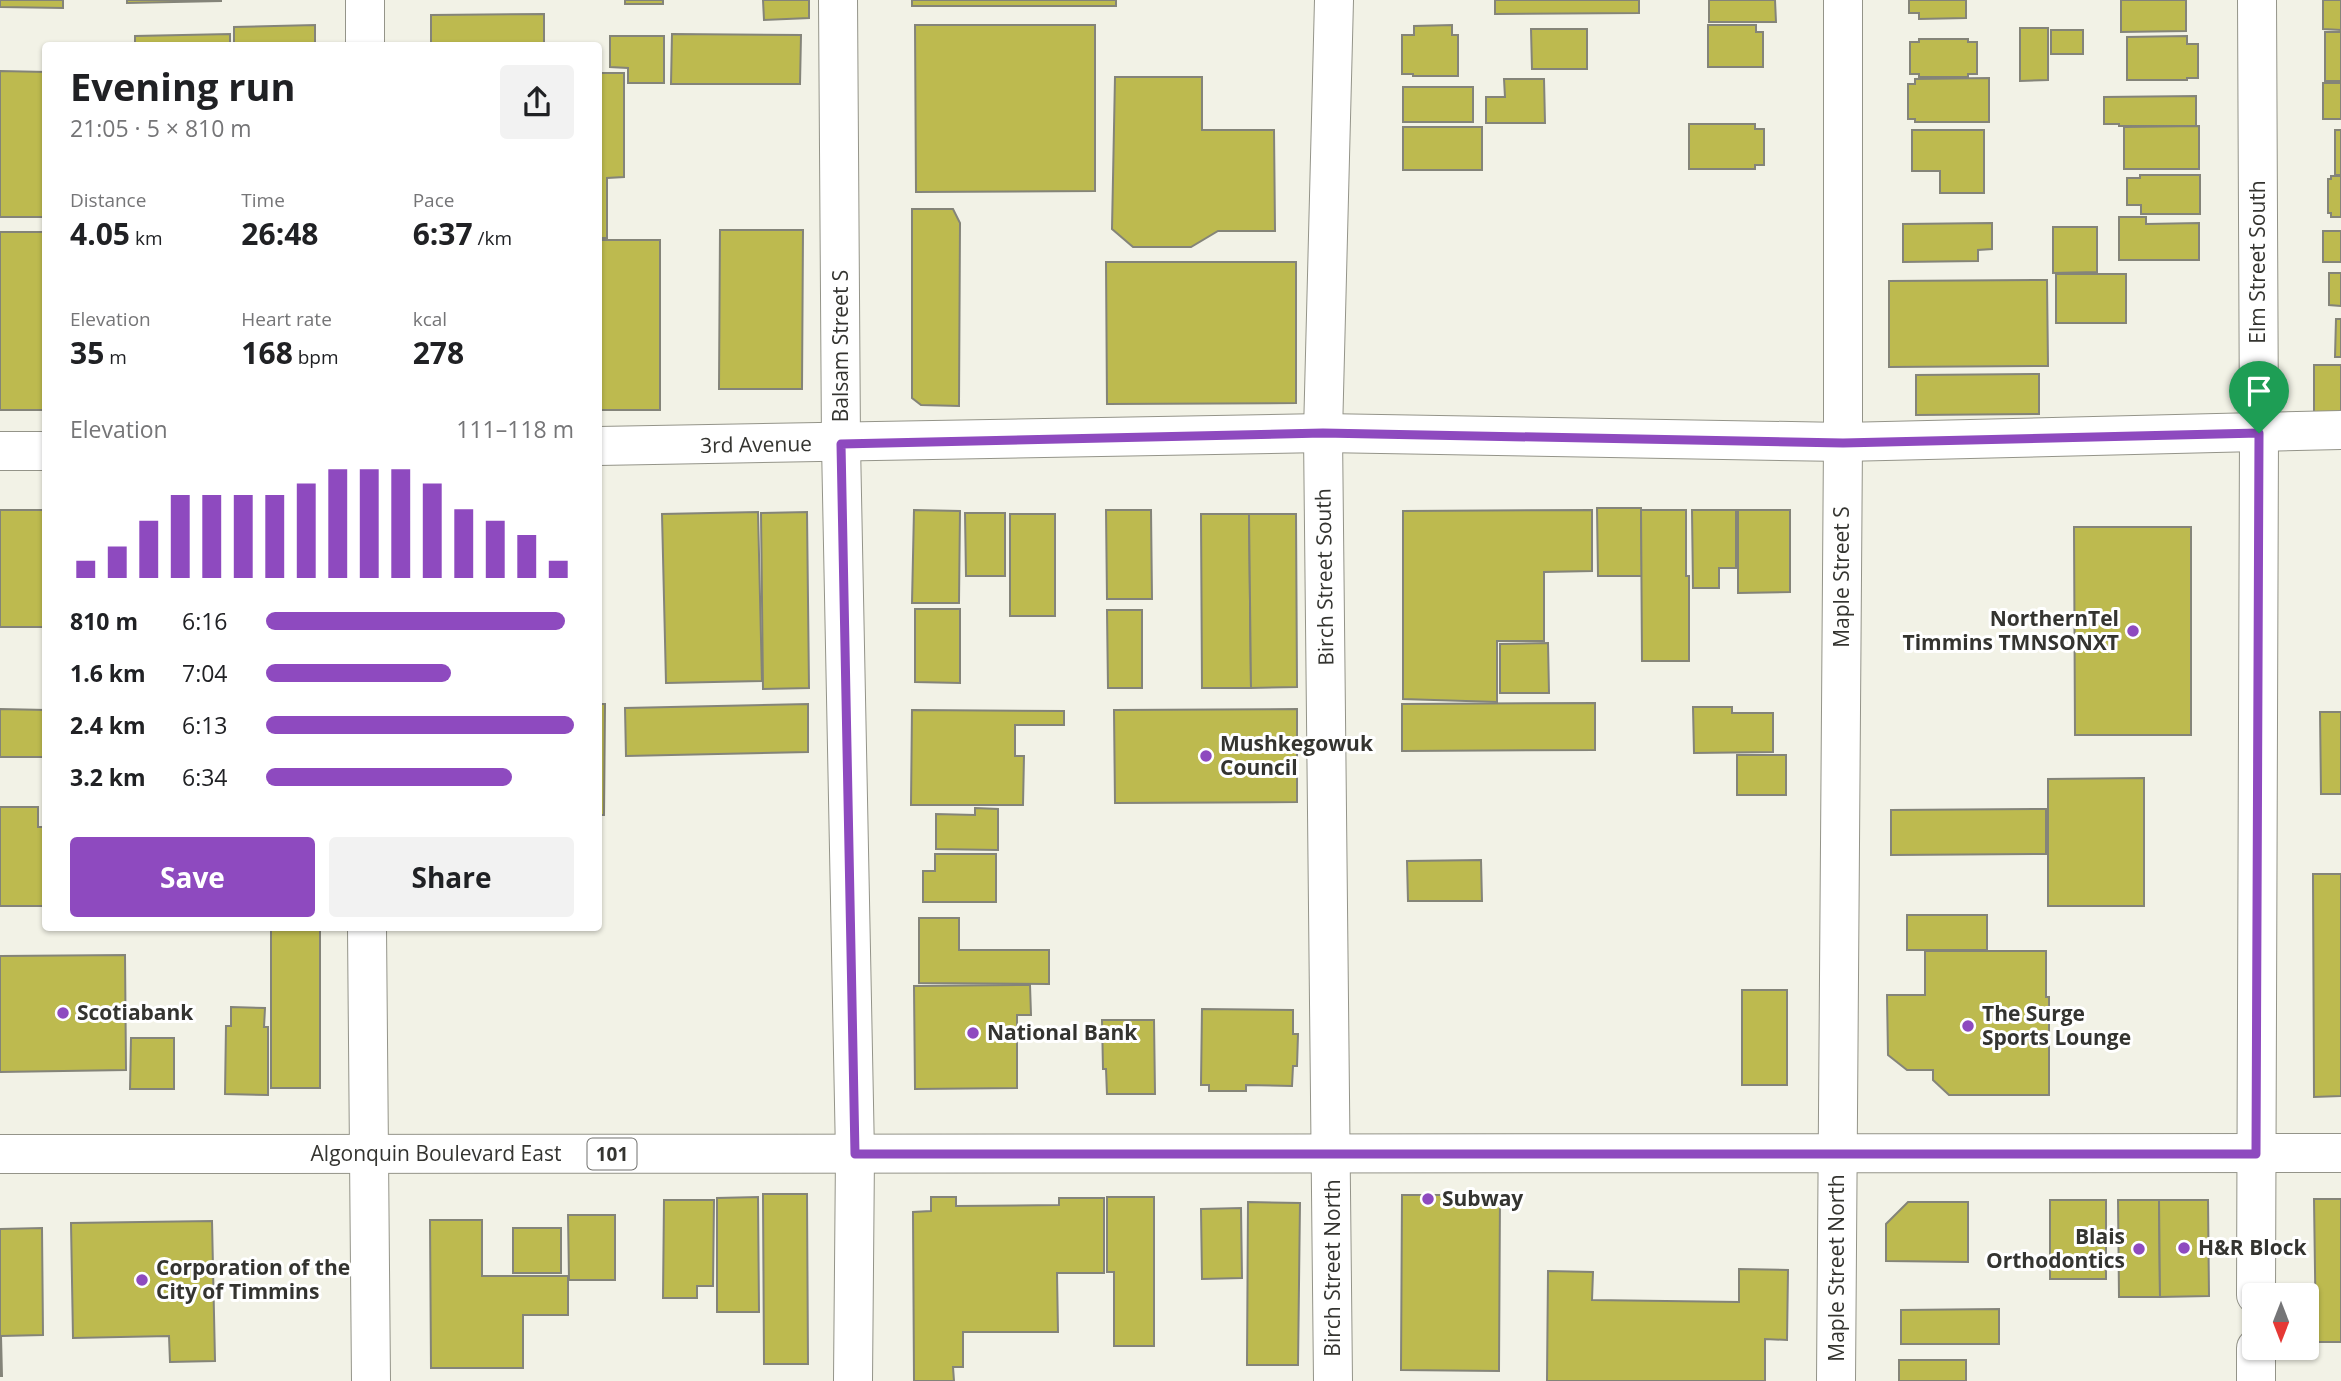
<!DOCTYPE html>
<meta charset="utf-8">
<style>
:root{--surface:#fff;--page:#f2f2f2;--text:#202124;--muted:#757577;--accent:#8e4abf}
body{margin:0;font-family:"Open Sans",sans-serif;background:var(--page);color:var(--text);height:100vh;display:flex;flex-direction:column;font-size:26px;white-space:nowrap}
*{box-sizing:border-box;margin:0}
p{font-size:23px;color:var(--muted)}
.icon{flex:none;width:38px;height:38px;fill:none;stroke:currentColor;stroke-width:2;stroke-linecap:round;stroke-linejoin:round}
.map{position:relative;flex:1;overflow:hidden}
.side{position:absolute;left:42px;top:42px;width:560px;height:889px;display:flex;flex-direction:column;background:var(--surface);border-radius:7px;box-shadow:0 2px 5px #0004}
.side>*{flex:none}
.needle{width:46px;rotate:180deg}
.controls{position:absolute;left:2242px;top:1283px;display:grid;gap:14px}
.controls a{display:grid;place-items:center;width:77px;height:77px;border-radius:7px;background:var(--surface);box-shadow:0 2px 5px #0004;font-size:35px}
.pin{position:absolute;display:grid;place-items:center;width:60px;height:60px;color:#fff;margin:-72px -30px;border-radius:50% 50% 50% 0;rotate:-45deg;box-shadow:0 0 7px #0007}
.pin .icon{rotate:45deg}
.round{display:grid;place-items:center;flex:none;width:74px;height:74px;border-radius:7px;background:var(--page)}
.overview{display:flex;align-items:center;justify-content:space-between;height:119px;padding:0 28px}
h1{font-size:38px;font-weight:700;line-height:52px}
.stats{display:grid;grid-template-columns:repeat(3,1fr);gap:10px;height:119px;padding:7px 28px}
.stats div{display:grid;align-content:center}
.stats b{font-size:30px;font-weight:700}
.stats small{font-size:19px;font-weight:400}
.stats p{font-size:19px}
.chart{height:196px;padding:14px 28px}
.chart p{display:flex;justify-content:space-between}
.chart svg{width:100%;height:126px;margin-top:7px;stroke:var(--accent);stroke-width:6}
.button{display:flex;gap:14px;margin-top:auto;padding:14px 28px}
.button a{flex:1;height:80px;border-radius:7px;background:var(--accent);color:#fff;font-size:28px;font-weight:700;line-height:80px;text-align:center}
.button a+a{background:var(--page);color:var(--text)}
ul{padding:0 28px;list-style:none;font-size:23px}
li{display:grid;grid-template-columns:112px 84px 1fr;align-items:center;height:52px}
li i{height:18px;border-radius:9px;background:var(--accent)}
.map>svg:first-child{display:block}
</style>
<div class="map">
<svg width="2341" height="1381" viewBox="0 0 2341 1381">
<rect width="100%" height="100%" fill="#f2f2e6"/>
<g fill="#bdba4f" stroke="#848479" stroke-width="2">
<path d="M 0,0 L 63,0 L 63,8 L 0,7 Z"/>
<path d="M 127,0 L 221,0 L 221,1 L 127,3 Z"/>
<rect x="625" y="0" width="38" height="4"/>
<path d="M 763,0 L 809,0 L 809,18 L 764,20 Z"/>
<rect x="912" y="0" width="204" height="6"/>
<path d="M 1495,0 L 1639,0 L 1639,13 L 1495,14 Z"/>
<path d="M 1709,0 L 1775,0 L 1776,22 L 1709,22 Z"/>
<path d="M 1909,0 L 1966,0 L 1966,18 L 1919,19 L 1919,13 L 1909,13 Z"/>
<path d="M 2121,0 L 2186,0 L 2186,31 L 2121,32 Z"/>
<path d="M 2323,0 L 2341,0 L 2341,30 L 2323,29 Z"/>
<path d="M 544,14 L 544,46 L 431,46 L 431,15 Z"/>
<path d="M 315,25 L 315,46 L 234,46 L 234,27 Z"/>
<path d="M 915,25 L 1095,25 L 1095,191 L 916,192 Z"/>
<path d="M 1452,25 L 1452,35 L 1458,35 L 1458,76 L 1413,76 L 1413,74 L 1402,74 L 1402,35 L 1414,35 L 1414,26 Z"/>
<path d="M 1708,25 L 1756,25 L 1756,32 L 1763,32 L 1763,67 L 1708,67 Z"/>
<path d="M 2020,28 L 2048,28 L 2048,80 L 2020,81 Z"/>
<path d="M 1531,29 L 1587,29 L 1587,69 L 1532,69 Z"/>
<rect x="2051" y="30" width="32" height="24"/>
<rect x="2325" y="32" width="16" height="49"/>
<path d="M 230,34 L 230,46 L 135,46 L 135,36 Z"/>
<path d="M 672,34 L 801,35 L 800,84 L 671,84 Z"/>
<path d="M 610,36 L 664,36 L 664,83 L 628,83 L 628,68 L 610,67 Z"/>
<path d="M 2187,36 L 2187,44 L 2198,44 L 2198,78 L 2187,78 L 2187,80 L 2127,80 L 2127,37 Z"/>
<path d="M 1919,39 L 1968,39 L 1968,42 L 1977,42 L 1977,74 L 1968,74 L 1968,77 L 1919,77 L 1919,74 L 1910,74 L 1910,42 L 1919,42 Z"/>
<path d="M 0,71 L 46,72 L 46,217 L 0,217 Z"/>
<path d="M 598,73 L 624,73 L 624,177 L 607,178 L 607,238 L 598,238 Z"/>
<path d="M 1115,77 L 1202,77 L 1202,130 L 1274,130 L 1275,231 L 1218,231 L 1191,247 L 1133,247 L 1112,229 Z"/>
<path d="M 1989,78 L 1989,122 L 1915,122 L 1915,119 L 1908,119 L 1908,84 L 1915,84 L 1915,79 Z"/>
<path d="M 1504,79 L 1544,79 L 1545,123 L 1486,123 L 1486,97 L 1505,97 Z"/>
<rect x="2323" y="83" width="18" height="36"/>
<rect x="1403" y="87" width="70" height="35"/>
<path d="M 2196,96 L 2196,126 L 2119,126 L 2119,124 L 2104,124 L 2104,97 Z"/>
<path d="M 1689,124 L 1755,124 L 1755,129 L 1764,129 L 1764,165 L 1755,165 L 1755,169 L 1689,169 Z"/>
<path d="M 2199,126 L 2199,169 L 2124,169 L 2124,127 Z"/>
<rect x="1403" y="127" width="79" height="43"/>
<path d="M 1912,130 L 1984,130 L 1984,193 L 1940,193 L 1940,171 L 1912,171 Z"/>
<rect x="2335" y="130" width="6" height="45"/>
<path d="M 2140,175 L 2200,175 L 2200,214 L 2141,214 L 2141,205 L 2127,205 L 2127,178 L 2140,178 Z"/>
<path d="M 2331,176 L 2341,176 L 2341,217 L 2331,217 L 2331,213 L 2328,213 L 2328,179 L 2331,179 Z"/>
<path d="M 912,209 L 953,209 L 960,223 L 959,406 L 921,405 L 912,398 Z"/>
<path d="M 2119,217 L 2146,217 L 2146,224 L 2199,223 L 2199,260 L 2119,260 Z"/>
<path d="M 1992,223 L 1992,249 L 1978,250 L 1978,261 L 1903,262 L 1903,224 Z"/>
<path d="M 2053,227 L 2097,227 L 2097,272 L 2053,273 Z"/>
<path d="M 720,230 L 803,230 L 802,389 L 719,389 Z"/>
<rect x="2323" y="231" width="18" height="31"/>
<rect x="0" y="232" width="46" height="178"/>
<rect x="598" y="240" width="62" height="170"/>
<path d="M 1106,262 L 1296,262 L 1296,403 L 1107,404 Z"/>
<path d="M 2329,273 L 2341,273 L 2341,306 L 2329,305 Z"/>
<rect x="2056" y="274" width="70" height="49"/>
<path d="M 2047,280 L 2048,366 L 1889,367 L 1889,281 Z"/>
<path d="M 2336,319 L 2341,319 L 2341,357 L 2335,357 Z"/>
<path d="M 2314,365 L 2341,365 L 2341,416 L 2314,415 Z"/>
<path d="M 2039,374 L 2039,414 L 1916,415 L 1916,375 Z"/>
<path d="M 1597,508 L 1641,508 L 1642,576 L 1598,576 Z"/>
<rect x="0" y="510" width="46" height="117"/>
<path d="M 914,510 L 960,511 L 959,603 L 912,603 Z"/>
<path d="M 1106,510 L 1151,510 L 1152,599 L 1107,599 Z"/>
<path d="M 1592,510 L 1592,571 L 1544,572 L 1544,641 L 1497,641 L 1497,702 L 1403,699 L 1403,511 Z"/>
<path d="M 1641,510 L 1686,510 L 1686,576 L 1689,576 L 1689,661 L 1642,661 Z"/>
<path d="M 1692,510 L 1736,510 L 1736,568 L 1719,568 L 1719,588 L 1693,588 Z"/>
<path d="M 1738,510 L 1790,510 L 1790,592 L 1738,593 Z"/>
<path d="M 758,512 L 762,681 L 666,683 L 662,514 Z"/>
<path d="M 807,512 L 809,688 L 763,689 L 761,513 Z"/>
<path d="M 965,513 L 1005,513 L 1005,576 L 966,576 Z"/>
<rect x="1010" y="514" width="45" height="102"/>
<path d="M 1201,514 L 1249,514 L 1251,688 L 1202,688 Z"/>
<path d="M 1249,514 L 1296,514 L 1297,687 L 1251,688 Z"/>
<path d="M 2074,527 L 2191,527 L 2191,735 L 2075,735 Z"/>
<path d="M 915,609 L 960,609 L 960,683 L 915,682 Z"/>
<path d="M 1107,610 L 1142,610 L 1142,688 L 1108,688 Z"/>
<path d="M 1548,643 L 1549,693 L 1500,693 L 1500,644 Z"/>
<path d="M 1595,703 L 1595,750 L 1402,751 L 1402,704 Z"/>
<path d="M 598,704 L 605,704 L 604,815 L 598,815 Z"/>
<path d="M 808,704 L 808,752 L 626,756 L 625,708 Z"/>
<path d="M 1693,707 L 1732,707 L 1732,713 L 1773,713 L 1773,752 L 1694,753 Z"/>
<path d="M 0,709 L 46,710 L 46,757 L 0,757 Z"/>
<path d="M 1297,709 L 1297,802 L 1115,803 L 1114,710 Z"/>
<path d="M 912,710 L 1064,711 L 1064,725 L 1015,725 L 1015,756 L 1024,756 L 1023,805 L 911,805 Z"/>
<path d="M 2320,712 L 2341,712 L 2341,794 L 2321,794 Z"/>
<rect x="1737" y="755" width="49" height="40"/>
<path d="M 2144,778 L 2144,906 L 2048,906 L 2048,779 Z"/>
<path d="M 0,807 L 38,807 L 38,827 L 46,827 L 46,906 L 0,906 Z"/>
<path d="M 975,808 L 998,809 L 998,850 L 936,849 L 936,814 L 975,815 Z"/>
<path d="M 2046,809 L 2046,854 L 1891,855 L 1891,810 Z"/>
<path d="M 935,854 L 996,854 L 996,902 L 923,902 L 923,871 L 935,871 Z"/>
<path d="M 1481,860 L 1482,901 L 1408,901 L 1407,861 Z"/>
<path d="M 2313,874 L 2341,874 L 2341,1096 L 2314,1097 Z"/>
<rect x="1907" y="915" width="80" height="35"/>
<path d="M 919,918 L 959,918 L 959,950 L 1049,950 L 1049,984 L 919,983 Z"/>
<rect x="271" y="928" width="49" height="160"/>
<path d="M 1925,951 L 2046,951 L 2046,997 L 2049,997 L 2049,1095 L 1949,1095 L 1933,1080 L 1933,1070 L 1907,1070 L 1888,1055 L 1887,995 L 1925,995 Z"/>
<path d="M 125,955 L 126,1070 L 0,1072 L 0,956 Z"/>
<path d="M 1030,985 L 1031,1015 L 1017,1015 L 1017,1088 L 915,1089 L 914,986 Z"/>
<rect x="1742" y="990" width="45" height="95"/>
<path d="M 231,1007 L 265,1008 L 264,1027 L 268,1027 L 268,1095 L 225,1094 L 226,1026 L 231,1026 Z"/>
<path d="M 1202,1009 L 1293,1010 L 1293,1034 L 1298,1034 L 1297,1066 L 1293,1066 L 1292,1086 L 1246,1085 L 1246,1091 L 1209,1091 L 1209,1085 L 1201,1085 Z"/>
<path d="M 1102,1020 L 1154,1020 L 1155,1094 L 1107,1094 L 1106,1069 L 1103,1069 Z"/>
<path d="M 131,1038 L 174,1038 L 174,1089 L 130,1089 Z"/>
<path d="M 763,1194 L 807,1194 L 808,1364 L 764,1364 Z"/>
<path d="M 1402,1195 L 1500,1195 L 1499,1371 L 1401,1370 Z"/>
<path d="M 758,1197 L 759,1312 L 717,1312 L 717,1198 Z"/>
<path d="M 931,1197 L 956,1197 L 956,1206 L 1059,1205 L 1059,1198 L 1104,1198 L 1104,1273 L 1057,1273 L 1058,1332 L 963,1332 L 963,1367 L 953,1367 L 954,1381 L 914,1381 L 913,1212 L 931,1211 Z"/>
<path d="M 1107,1197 L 1154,1197 L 1154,1346 L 1114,1346 L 1114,1272 L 1107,1272 Z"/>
<path d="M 2314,1199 L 2341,1199 L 2341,1342 L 2316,1342 Z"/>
<path d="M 664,1200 L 714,1200 L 713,1286 L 697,1286 L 697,1298 L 663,1298 Z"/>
<rect x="2050" y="1200" width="56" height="79"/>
<path d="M 2118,1200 L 2159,1200 L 2160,1297 L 2119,1297 Z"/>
<path d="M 2159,1200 L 2208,1200 L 2209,1296 L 2160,1297 Z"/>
<path d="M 1248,1202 L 1300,1203 L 1298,1365 L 1247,1365 Z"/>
<path d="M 1908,1202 L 1968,1202 L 1968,1262 L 1886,1261 L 1886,1224 Z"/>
<path d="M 1241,1208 L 1242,1278 L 1202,1279 L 1201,1209 Z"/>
<path d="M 568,1215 L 615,1215 L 615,1280 L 569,1280 Z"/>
<path d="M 430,1220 L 482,1220 L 482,1276 L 568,1276 L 568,1315 L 523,1315 L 523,1368 L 431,1368 Z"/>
<path d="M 212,1221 L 215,1361 L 170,1362 L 169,1336 L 73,1338 L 71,1223 Z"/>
<path d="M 42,1228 L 43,1335 L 1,1336 L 2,1376 L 0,1376 L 0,1229 Z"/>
<rect x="513" y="1228" width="48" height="45"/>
<path d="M 1739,1269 L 1788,1270 L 1787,1340 L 1765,1339 L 1765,1381 L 1547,1381 L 1548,1271 L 1593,1272 L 1592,1300 L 1739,1302 Z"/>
<path d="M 1999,1309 L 1999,1344 L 1901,1344 L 1901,1310 Z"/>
<rect x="1899" y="1360" width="67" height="21"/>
</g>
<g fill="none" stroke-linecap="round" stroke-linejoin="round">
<g stroke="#949489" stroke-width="40">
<g id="street">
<path d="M 838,0 L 841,444 L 855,1154 L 853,1381"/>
<path d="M 365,46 L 365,0"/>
<path d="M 598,446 L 1323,433 L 1843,442 L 2341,430"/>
<path d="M 0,451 L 46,451"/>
<path d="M 367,928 L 371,1381"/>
<path d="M 2256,1295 L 2259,433 L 2257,0"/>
<path d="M 2256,1348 L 2256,1381"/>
<path d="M 1333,1381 L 1323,433 L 1334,0"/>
<path d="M 1836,1381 L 1843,442 L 1843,0"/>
</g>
</g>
<g stroke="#949489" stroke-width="40">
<path id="primary" d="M 0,1154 L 2341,1153"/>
</g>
<use href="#street" stroke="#fff" stroke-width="38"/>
<use href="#primary" stroke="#fff" stroke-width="38"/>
</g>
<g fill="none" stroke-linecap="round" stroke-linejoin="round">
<g stroke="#fff" stroke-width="14">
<path id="route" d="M 1323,433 L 1843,443 L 2259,433 L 2256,1154 L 855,1154 L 841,444 Z"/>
</g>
<use href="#route" stroke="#8e4abf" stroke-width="9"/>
</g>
<g fill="#8e4abf" stroke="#fff" stroke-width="2.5">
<circle cx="2133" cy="631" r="7"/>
<circle cx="1206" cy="756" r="7"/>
<circle cx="63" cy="1013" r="7"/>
<circle cx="1968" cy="1026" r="7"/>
<circle cx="973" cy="1033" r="7"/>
<circle cx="1428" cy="1199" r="7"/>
<circle cx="2184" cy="1248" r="7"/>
<circle cx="2139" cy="1249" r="7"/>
<circle cx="142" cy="1280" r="7"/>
</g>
<g text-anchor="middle" stroke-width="6" stroke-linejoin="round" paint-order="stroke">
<rect fill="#fff" stroke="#71716e" stroke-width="2" x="587.5" y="1138.5" width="49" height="31" rx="5"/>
<g font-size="19" font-weight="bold" fill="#343430">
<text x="612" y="1161">101</text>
</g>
<g font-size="21" fill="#343430" stroke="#fff">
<text transform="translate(2258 262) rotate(-90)" y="7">Elm Street South</text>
<text transform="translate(841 346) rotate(-90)" y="7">Balsam Street S</text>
<text transform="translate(756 445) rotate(-1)" y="7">3rd Avenue</text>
<text transform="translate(1325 577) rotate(-91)" y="7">Birch Street South</text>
<text transform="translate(1842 577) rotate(-90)" y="7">Maple Street S</text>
<text x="436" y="1161">Algonquin Boulevard East</text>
<text transform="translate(1333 1268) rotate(-90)" y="7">Birch Street North</text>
<text transform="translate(1837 1268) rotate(-90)" y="7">Maple Street North</text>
</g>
<g font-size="21" font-weight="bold" fill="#343430" stroke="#fff" text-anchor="start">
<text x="2119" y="626" text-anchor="end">NorthernTel<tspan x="2119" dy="24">Timmins TMNSONXT</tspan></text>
<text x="1220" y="751">Mushkegowuk<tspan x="1220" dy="24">Council</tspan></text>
<text x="77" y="1020">Scotiabank</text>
<text x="1982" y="1021">The Surge<tspan x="1982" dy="24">Sports Lounge</tspan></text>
<text x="987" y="1040">National Bank</text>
<text x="1442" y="1206">Subway</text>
<text x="2125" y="1244" text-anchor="end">Blais<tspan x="2125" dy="24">Orthodontics</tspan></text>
<text x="2198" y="1255">H&amp;R Block</text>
<text x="156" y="1275">Corporation of the<tspan x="156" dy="24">City of Timmins</tspan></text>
</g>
</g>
</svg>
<div class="controls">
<a><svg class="needle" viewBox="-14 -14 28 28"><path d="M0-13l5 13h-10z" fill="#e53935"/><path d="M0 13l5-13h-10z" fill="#757577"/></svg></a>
</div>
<div class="pin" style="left:2259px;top:433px;background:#1e9e55"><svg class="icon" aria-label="arrive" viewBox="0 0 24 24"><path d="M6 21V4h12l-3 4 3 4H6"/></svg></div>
<section class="side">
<div class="overview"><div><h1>Evening run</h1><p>21:05 · 5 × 810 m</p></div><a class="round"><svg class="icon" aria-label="share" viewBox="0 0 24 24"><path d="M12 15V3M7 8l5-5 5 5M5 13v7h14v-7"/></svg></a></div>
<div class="stats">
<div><p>Distance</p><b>4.05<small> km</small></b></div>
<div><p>Time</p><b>26:48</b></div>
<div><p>Pace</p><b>6:37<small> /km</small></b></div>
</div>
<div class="stats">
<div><p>Elevation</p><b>35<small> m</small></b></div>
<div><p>Heart rate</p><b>168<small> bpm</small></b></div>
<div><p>kcal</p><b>278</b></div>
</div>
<div class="chart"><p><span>Elevation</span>111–118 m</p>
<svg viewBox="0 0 160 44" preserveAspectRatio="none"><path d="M5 44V38M15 44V33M25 44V24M35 44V15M45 44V15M55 44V15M65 44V15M75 44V11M85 44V6M95 44V6M105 44V6M115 44V11M125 44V20M135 44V24M145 44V29M155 44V38"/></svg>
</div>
<ul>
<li><b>810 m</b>6:16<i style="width:97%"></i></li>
<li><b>1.6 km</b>7:04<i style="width:60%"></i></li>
<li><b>2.4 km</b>6:13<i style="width:100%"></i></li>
<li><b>3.2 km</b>6:34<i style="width:80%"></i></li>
</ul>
<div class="button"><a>Save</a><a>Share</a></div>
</section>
</div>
